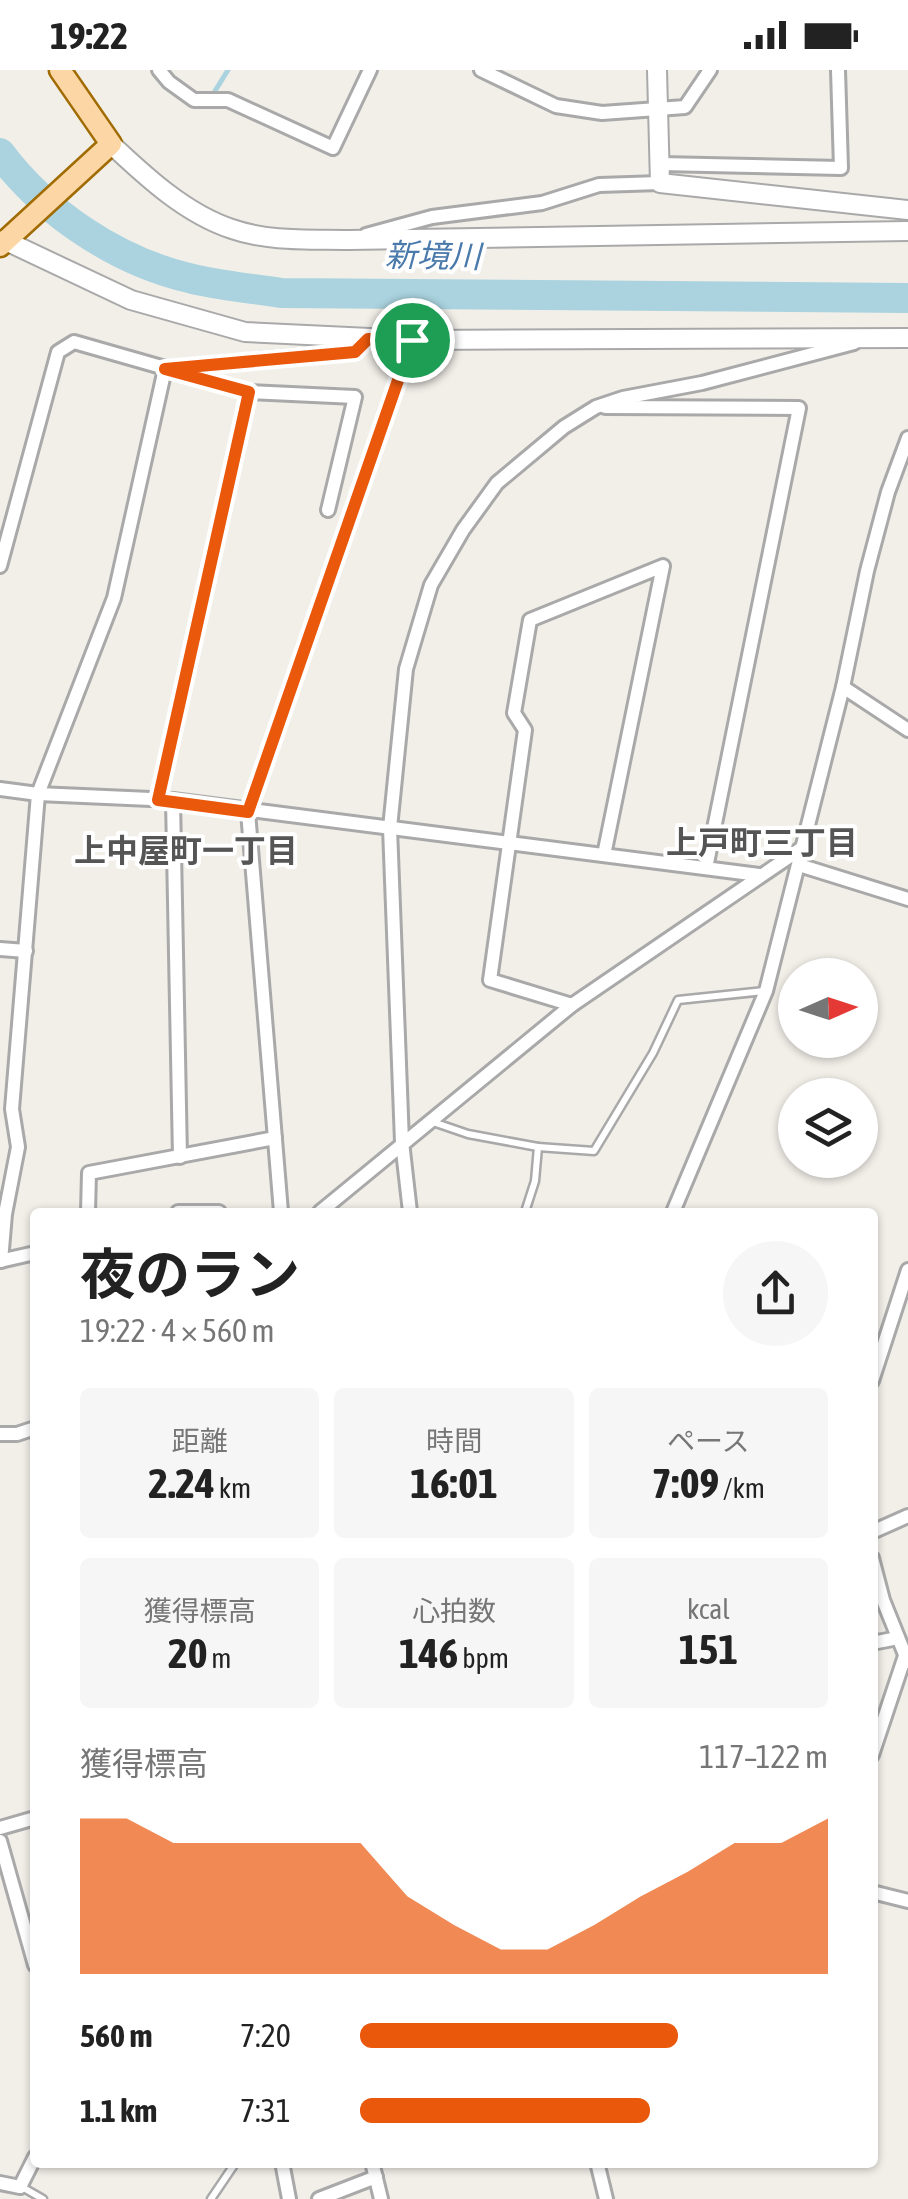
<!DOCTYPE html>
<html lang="ja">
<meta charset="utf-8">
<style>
:root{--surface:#fff;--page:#f6f6f6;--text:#222;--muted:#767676;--accent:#ea580c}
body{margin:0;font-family:"Asap Condensed","Noto Sans JP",sans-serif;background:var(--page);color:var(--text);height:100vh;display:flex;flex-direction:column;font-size:38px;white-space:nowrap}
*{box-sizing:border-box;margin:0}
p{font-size:32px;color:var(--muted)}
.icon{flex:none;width:55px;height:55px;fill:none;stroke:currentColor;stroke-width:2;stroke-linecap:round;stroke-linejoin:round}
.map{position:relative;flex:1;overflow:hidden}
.sheet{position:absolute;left:30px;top:1138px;width:848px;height:960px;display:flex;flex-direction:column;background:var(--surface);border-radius:10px;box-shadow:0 2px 8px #0004}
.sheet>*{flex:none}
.needle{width:65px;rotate:87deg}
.controls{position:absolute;left:778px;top:888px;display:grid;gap:20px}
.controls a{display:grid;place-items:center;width:100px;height:100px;border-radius:50%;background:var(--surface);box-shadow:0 2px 8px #0004;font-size:50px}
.pin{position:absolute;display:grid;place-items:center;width:85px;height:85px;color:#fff;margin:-42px;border:5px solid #fff;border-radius:50%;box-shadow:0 2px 10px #0007}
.round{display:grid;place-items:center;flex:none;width:105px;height:105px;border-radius:52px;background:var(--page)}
.head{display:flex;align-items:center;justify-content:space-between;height:170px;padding:0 50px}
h1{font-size:55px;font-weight:700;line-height:75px}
.metrics{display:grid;grid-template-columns:repeat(3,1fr);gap:15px;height:170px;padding:10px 50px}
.metrics div{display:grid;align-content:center;border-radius:10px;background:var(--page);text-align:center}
.metrics b{font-size:42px;font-weight:700}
.metrics small{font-size:28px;font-weight:400}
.metrics p{font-size:28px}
.chart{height:280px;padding:20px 50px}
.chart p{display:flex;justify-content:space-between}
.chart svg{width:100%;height:180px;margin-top:10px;fill:var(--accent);opacity:.7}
ul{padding:0 50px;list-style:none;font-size:32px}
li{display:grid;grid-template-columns:160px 120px 1fr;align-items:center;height:75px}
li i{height:25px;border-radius:12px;background:var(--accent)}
.status{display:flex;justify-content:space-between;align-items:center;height:70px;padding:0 50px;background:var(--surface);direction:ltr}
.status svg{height:28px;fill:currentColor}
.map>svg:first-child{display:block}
</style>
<div class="status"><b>19:22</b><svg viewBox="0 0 49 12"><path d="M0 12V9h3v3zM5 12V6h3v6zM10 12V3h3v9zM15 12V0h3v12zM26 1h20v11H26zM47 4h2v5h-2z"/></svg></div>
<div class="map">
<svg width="908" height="2129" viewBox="0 0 908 2129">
<rect width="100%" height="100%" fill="#f2efe9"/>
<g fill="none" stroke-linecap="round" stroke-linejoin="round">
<path stroke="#aad3df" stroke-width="5" d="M 215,21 L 228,0"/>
<path stroke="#aad3df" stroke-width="30" d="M 0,83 C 44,142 116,191 189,208 C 219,216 251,218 281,223 L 908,228"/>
<g stroke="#a9a9a9" stroke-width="11">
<g id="service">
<path d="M 433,1052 L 468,1064 L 538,1077"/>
<path d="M 525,1142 L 535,1111 L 538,1077 L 594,1081 L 653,983 L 678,930 L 765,921"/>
<path d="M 22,2117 L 43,2129"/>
<path d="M 211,2129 L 236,2092"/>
</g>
</g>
<g stroke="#a9a9a9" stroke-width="18">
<g id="minor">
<path d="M 159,0 L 169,12 L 194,30 L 228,30 L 333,78 L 370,0"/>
<path d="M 481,0 L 556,36 L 602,43 L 685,37 L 710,0"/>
<path d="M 661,94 L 841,98 L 838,0"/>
<path d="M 366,165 L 432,147 L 542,133 L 599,115 L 660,113"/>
<path d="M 172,298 L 355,281 L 368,269"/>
<path d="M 605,337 L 799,338 L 706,798"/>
<path d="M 0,496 L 58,282 L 74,272 L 249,322 L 355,327 L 328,440"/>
<path d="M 843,617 L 908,660"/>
<path d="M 0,719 L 38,724 L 173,730 L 759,805"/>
<path d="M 158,730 L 249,322"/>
<path d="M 173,730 L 180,1087"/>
<path d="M 799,795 L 908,829"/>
<path d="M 0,879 L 26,881"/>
<path d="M 572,935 L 490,910 L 525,660 L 514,643 L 530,550 L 663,496 L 604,785"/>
<path d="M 88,1142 L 89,1103 L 275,1068"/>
<path d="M 178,1142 L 219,1142"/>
<path d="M 281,1142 L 248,742 L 412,270"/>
<path d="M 320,1142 L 572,935 L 802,778"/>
<path d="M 410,1142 L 402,1072 L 390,758 L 406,599 L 431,515 L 463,460 L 497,413 L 564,357 L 596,337 L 623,328 L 702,313 L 854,273"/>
<path d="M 673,1142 L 766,921 L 843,617 L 867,501 L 888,422 L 908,368"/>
<path d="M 0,1191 L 35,1183"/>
<path d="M 1,1191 L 5,1144 L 18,1077 L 12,1039 L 38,724 L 114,528 L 165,299"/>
<path d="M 872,1311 L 908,1200"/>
<path d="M 0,1364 L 17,1364 L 35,1358"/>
<path d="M 872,1462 L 908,1446"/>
<path d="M 872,1488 L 883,1530 L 908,1592"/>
<path d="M 872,1573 L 898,1568"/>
<path d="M 872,1685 L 905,1586"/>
<path d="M 0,1758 L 35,1748"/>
<path d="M 0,1771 L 35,1895"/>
<path d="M 872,1822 L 908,1831"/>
<path d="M 282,2092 L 289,2129"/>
<path d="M 372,2092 L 381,2129"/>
<path d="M 597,2092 L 606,2129"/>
<path d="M 0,2113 L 20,2117 L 35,2087"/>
<path d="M 319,2129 L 376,2107"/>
</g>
</g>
<g stroke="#a9a9a9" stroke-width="22">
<g id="tertiary">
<path d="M 657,0 L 660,113 L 908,140"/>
<path d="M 111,74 C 146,107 186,144 232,159 C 269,172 311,169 349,170 L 908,161"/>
<path d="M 4,170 L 131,230 L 245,262 L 412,270 L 908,268"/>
</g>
</g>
<g stroke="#a06b00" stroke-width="25">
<path id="primary" d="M 0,176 L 111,74 L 60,0"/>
</g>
<use href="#service" stroke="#fff" stroke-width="6"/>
<use href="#minor" stroke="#fff" stroke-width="12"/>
<use href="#tertiary" stroke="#fff" stroke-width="18"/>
<use href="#primary" stroke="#fcd6a4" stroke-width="20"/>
</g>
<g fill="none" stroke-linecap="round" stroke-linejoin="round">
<g stroke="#fff" stroke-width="20">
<path id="route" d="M 368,269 L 412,270 L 248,742 L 158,730 L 249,322 L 165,299 L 355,282 Z"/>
</g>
<use href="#route" stroke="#ea580c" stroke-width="12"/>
</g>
<g text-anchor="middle" stroke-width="8" stroke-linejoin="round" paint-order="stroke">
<g font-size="32" font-style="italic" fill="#4a7aab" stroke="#fff">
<text transform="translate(433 186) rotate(1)" y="11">新境川</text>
</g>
<g font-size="32" font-weight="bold" fill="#555" stroke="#fff">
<text x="762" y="784">上戸町三丁目</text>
<text x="186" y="792">上中屋町一丁目</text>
</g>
</g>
</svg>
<div class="controls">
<a><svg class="needle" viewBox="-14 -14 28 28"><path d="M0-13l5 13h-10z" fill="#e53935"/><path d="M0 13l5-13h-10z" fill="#767676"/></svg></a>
<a><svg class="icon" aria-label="layers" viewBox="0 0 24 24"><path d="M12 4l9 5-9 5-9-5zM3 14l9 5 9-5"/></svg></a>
</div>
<div class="pin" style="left:412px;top:270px;background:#1e9e55"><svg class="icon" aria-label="arrive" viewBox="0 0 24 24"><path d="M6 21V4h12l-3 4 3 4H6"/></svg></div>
<section class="sheet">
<div class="head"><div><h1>夜のラン</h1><p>19:22 · 4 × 560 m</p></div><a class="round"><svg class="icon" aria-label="share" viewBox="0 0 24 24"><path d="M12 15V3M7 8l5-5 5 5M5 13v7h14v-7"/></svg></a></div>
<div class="metrics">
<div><p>距離</p><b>2.24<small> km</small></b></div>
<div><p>時間</p><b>16:01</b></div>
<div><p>ペース</p><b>7:09<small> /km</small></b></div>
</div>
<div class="metrics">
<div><p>獲得標高</p><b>20<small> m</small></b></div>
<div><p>心拍数</p><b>146<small> bpm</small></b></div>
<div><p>kcal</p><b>151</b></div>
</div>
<div class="chart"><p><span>獲得標高</span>117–122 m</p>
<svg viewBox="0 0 160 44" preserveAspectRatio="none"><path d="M0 44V6L10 6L20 12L30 12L40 12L50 12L60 12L70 25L80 32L90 38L100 38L110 32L120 25L130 19L140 12L150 12L160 6V44z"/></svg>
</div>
<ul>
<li><b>560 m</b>7:20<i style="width:68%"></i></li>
<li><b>1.1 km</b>7:31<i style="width:62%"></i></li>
</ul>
</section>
</div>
